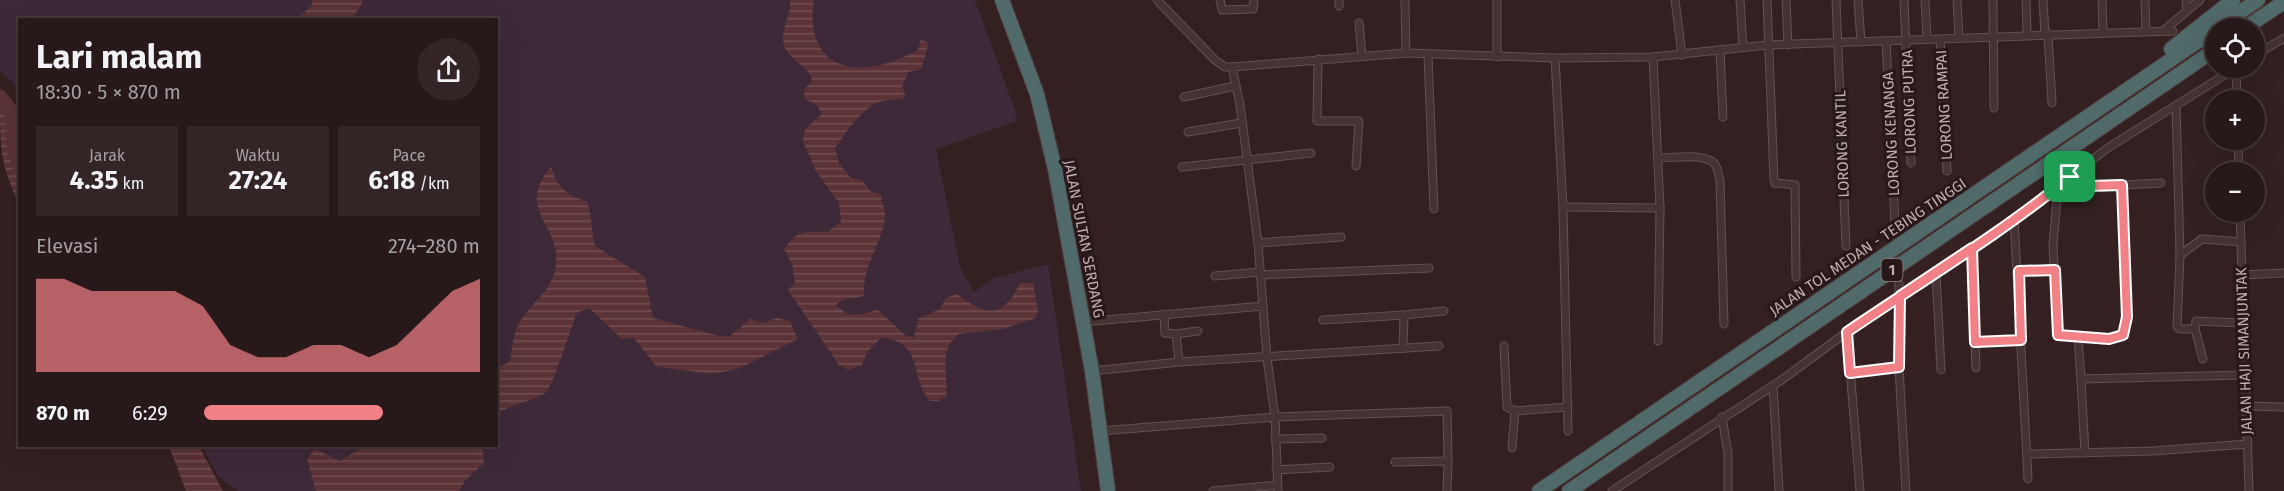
<!DOCTYPE html>
<html lang="id">
<meta charset="utf-8">
<style>
:root{--surface:#271819;--page:#332526;--text:#f1f3f6;--muted:#a4a0a2;--line:#433738;--accent:#f28187}
body{margin:0;font-family:"Fira Sans",sans-serif;background:var(--page);color:var(--text);height:100vh;display:flex;flex-direction:column;font-size:22px;white-space:nowrap}
*{box-sizing:border-box;margin:0}
p{font-size:20px;color:var(--muted)}
.icon{flex:none;width:33px;height:33px;fill:none;stroke:currentColor;stroke-width:2;stroke-linecap:round;stroke-linejoin:round}
.map{position:relative;flex:1;overflow:hidden}
.details{position:absolute;left:18px;top:18px;width:480px;height:429px;display:flex;flex-direction:column;background:var(--surface);border-radius:0px;box-shadow:0 6px 24px #0002,0 0 0 2px var(--line)}
.details>*{flex:none}
.tools{position:absolute;left:2205px;top:18px;display:grid;gap:12px}
.tools a{display:grid;place-items:center;width:60px;height:60px;border-radius:50%;background:var(--surface);box-shadow:0 6px 24px #0002,0 0 0 2px var(--line);font-size:30px}
.pin{position:absolute;display:grid;place-items:center;width:51px;height:51px;color:#fff;margin:-26px;border-radius:12px;box-shadow:0 3px 9px #0006}
.round{display:grid;place-items:center;flex:none;width:63px;height:63px;border-radius:32px;background:var(--page)}
.overview{display:flex;align-items:center;justify-content:space-between;height:102px;padding:0 18px}
h1{font-size:33px;font-weight:700;line-height:45px}
.stats{display:grid;grid-template-columns:repeat(3,1fr);gap:9px;height:102px;padding:6px 18px}
.stats div{display:grid;align-content:center;border-radius:0px;background:var(--page);text-align:center}
.stats b{font-size:26px;font-weight:700}
.stats small{font-size:16px;font-weight:400}
.stats p{font-size:16px}
.chart{height:168px;padding:12px 18px}
.chart p{display:flex;justify-content:space-between}
.chart svg{width:100%;height:108px;margin-top:6px;fill:var(--accent);opacity:.7}
ul{padding:0 18px;list-style:none;font-size:20px}
li{display:grid;grid-template-columns:96px 72px 1fr;align-items:center;height:45px}
li i{height:15px;border-radius:8px;background:var(--accent)}
.map>svg:first-child{display:block}
</style>
<div class="map">
<svg width="2284" height="491" viewBox="0 0 2284 491">
<defs>
<pattern id="water-rules" width="6" height="5" patternUnits="userSpaceOnUse" patternTransform="scale(1.5)"><rect width="6" height="5" fill="#5b3337"/><path d="M0 2.5h6" fill="none" stroke="#714e51"/></pattern>
</defs>
<rect width="100%" height="100%" fill="#342021"/>
<path fill="#3e2938" d="M 0,0 L 975,0 L 1016,113 L 1015,122 L 936,149 L 960,267 L 974,292 L 994,278 L 1048,264 L 1081,491 L 239,491 L 218,476 L 201,446 L 496,446 L 496,20 L 20,20 L 19,100 L 14,83 L 0,71 Z"/>
<g fill="url(#water-rules)">
<path d="M 312,0 L 362,0 L 362,3 L 352,19 L 297,19 L 312,5 Z"/>
<path d="M 790,0 L 814,0 C 803,76 866,80 918,50 L 921,40 L 929,43 L 921,69 L 908,72 L 902,87 L 906,97 C 898,101 891,99 883,101 C 862,106 847,132 835,148 L 839,163 L 850,177 L 863,181 L 871,192 L 880,194 C 882,200 884,207 885,213 C 885,241 862,263 864,296 L 842,300 L 836,305 C 852,321 858,314 878,310 L 905,335 L 914,338 L 918,319 L 940,309 L 946,298 L 957,294 C 987,317 1003,319 1020,283 L 1033,283 L 1038,311 L 1035,318 L 1003,329 L 959,334 C 937,351 949,373 946,397 L 938,401 L 930,401 C 908,375 926,345 882,337 L 867,352 L 862,365 L 848,370 L 839,365 L 788,290 L 795,282 L 792,264 L 784,249 C 798,230 805,231 828,232 L 841,221 L 839,203 L 816,171 L 803,141 L 805,129 L 822,114 L 817,105 L 805,99 L 804,90 L 812,81 C 810,67 791,61 785,48 C 778,30 792,17 790,0 Z"/>
<path d="M 0,104 L 19,125 L 19,203 C 0,167 0,143 0,104 Z"/>
<path d="M 551,167 C 558,189 566,194 587,202 C 593,216 590,231 595,246 L 645,277 L 653,318 L 719,336 L 730,336 L 750,319 L 764,323 L 777,318 L 790,321 L 798,339 L 740,368 L 714,374 L 657,367 L 634,338 L 622,339 L 589,308 L 577,313 C 571,327 553,389 544,394 C 530,402 511,404 497,414 L 497,369 L 510,361 C 512,350 513,335 518,326 C 529,303 554,291 556,264 C 561,224 514,210 551,167 Z"/>
<path d="M 169,446 L 199,446 L 223,491 L 186,491 Z"/>
<path d="M 364,446 L 482,446 L 484,463 L 465,481 L 459,491 L 316,491 L 307,459 L 315,449 L 340,461 Z"/>
</g>
<g fill="none" stroke-linecap="round" stroke-linejoin="round">
<path stroke="#5b3337" stroke-width="15" d="M 0,97 L 12,113 L 14,148 L 20,165"/>
<path stroke="#503c3d" stroke-width="7" stroke-dasharray="7 3.5" stroke-linecap="butt" d="M 1895,224 L 1899,284"/>
<g stroke="#635051" stroke-width="9">
<g id="street">
<path d="M 1157,0 L 1215,60 L 1225,67 L 1232,67 L 1406,53 L 1555,58 L 1653,57 L 1767,45 L 2173,31"/>
<path d="M 1220,0 L 1222,10 L 1253,9 L 1254,0"/>
<path d="M 1339,0 L 1339,6"/>
<path d="M 1405,0 L 1406,53"/>
<path d="M 1675,0 L 1682,55"/>
<path d="M 1740,0 L 1743,47"/>
<path d="M 1767,0 L 1774,180 L 1775,183 L 1795,185 L 1796,277"/>
<path d="M 1786,0 L 1788,45"/>
<path d="M 1836,0 L 1846,246"/>
<path d="M 1858,0 L 1861,42"/>
<path d="M 1904,0 L 1911,163"/>
<path d="M 1925,0 L 1927,39"/>
<path d="M 1957,0 L 1959,38"/>
<path d="M 1993,0 L 1994,108"/>
<path d="M 2026,0 L 2027,34"/>
<path d="M 2043,0 L 2045,34"/>
<path d="M 2102,0 L 2103,32"/>
<path d="M 2145,0 L 2146,31"/>
<path d="M 2186,0 L 2187,11"/>
<path d="M 1359,23 L 1362,56"/>
<path d="M 2163,31 L 2200,0"/>
<path d="M 2048,34 L 2052,103"/>
<path d="M 1940,39 L 1947,171"/>
<path d="M 1886,41 L 1895,224"/>
<path d="M 1720,50 L 1723,117"/>
<path d="M 1428,55 L 1434,209"/>
<path d="M 2254,56 L 2284,38"/>
<path d="M 1497,57 L 1497,0"/>
<path d="M 1555,58 L 1563,207 L 1568,431"/>
<path d="M 1318,59 L 1317,121 L 1359,121 L 1356,166"/>
<path d="M 1232,67 L 1240,105 L 1258,243 L 1267,358 L 1275,417 L 1278,491"/>
<path d="M 2236,68 L 2237,100"/>
<path d="M 1184,97 L 1235,86"/>
<path d="M 2176,105 L 2180,255 L 2177,327 L 2180,329 L 2195,329"/>
<path d="M 1188,132 L 1241,123"/>
<path d="M 2238,140 L 2239,172"/>
<path d="M 1658,158 C 1673,158 1699,153 1713,162 C 1718,166 1718,175 1720,181 L 1724,324"/>
<path d="M 2087,164 L 2089,186"/>
<path d="M 1182,167 L 1311,153"/>
<path d="M 2058,188 L 2053,245 L 2057,332 L 2062,336 L 2078,338 L 2081,379 L 2244,375"/>
<path d="M 2058,188 L 2122,185"/>
<path d="M 1563,207 L 1660,208 L 1653,57"/>
<path d="M 2240,212 L 2249,491"/>
<path d="M 2014,219 L 2028,479"/>
<path d="M 1258,243 L 1341,237"/>
<path d="M 1972,248 L 1975,342"/>
<path d="M 2180,255 L 2202,239 L 2241,242"/>
<path d="M 2019,271 L 2055,270"/>
<path d="M 1936,273 L 1941,370"/>
<path d="M 1260,275 L 1429,268"/>
<path d="M 2241,275 L 2284,273"/>
<path d="M 1215,276 L 1260,272"/>
<path d="M 1899,284 L 1899,367 L 1906,491"/>
<path d="M 1164,314 L 1165,333 L 1176,334 L 1179,362"/>
<path d="M 1323,320 L 1404,315"/>
<path d="M 1083,322 L 1263,306"/>
<path d="M 1847,332 L 1860,491"/>
<path d="M 1176,334 L 1198,331"/>
<path d="M 2078,338 C 2092,338 2114,344 2125,332 L 2126,257 L 2122,185 L 2161,183"/>
<path d="M 1658,341 L 1660,208"/>
<path d="M 1504,346 L 1507,407 L 1515,411"/>
<path d="M 1403,348 L 1404,315 L 1444,311"/>
<path d="M 2203,359 L 2195,329 L 2196,321 L 2242,323"/>
<path d="M 1976,368 L 1975,342 L 2021,340"/>
<path d="M 1092,371 L 1179,362 L 1439,346"/>
<path d="M 1850,373 L 1899,367"/>
<path d="M 2081,379 L 2085,453"/>
<path d="M 1773,385 L 1779,491"/>
<path d="M 2248,406 L 2284,407"/>
<path d="M 1722,417 L 1728,454 L 1728,491"/>
<path d="M 1100,431 L 1275,417 L 1447,411 L 1448,461 L 1395,462"/>
<path d="M 1275,439 L 1322,438"/>
<path d="M 1512,448 L 1515,411 L 1568,407"/>
<path d="M 2028,454 L 2153,451 L 2248,444"/>
<path d="M 1276,470 L 1330,467"/>
<path d="M 1213,491 L 1277,485"/>
<path d="M 1447,491 L 1448,461"/>
<path d="M 1612,491 L 1780,381 L 1847,332 L 2014,219 L 2109,147 L 2236,68"/>
</g>
</g>
<g stroke="#4f3d3f" stroke-width="16">
<g id="highway">
<path d="M 1002,0 L 1037,94 L 1055,169 L 1092,371 L 1108,491"/>
<path d="M 2216,28 L 2258,0"/>
<path d="M 2245,28 L 2284,2"/>
<path d="M 2171,49 L 2233,0"/>
<path d="M 1539,491 L 2216,29"/>
<path d="M 1569,491 L 2216,49"/>
</g>
</g>
<use href="#street" stroke="#453334" stroke-width="7"/>
<use href="#highway" stroke="#506a69" stroke-width="14"/>
</g>
<g fill="none" stroke-linecap="round" stroke-linejoin="round">
<g stroke="#fff" stroke-width="12">
<path id="route" d="M 2070,177 C 2000,234 1922,281 1847,332 L 1850,373 L 1899,367 L 1900,296 L 1972,248 L 1975,342 L 2021,340 L 2019,271 L 2055,270 L 2058,335 L 2109,339 L 2123,335 L 2127,317 L 2122,185 L 2089,186 L 2087,164 L 2070,177"/>
</g>
<use href="#route" stroke="#f28187" stroke-width="8"/>
</g>
<g text-anchor="middle" stroke-width="6" stroke-linejoin="round" paint-order="stroke">
<rect fill="#29181a" stroke="#948081" stroke-width="1.5" x="1881.5" y="259" width="21" height="22" rx="4.5"/>
<g font-size="14" font-weight="bold" fill="#c2acad">
<text x="1892" y="275">1</text>
</g>
<g font-size="15" fill="#c2acad" stroke="#29181a">
<text transform="translate(1909 102) rotate(-92)" y="5">LORONG PUTRA</text>
<text transform="translate(1944 105) rotate(-93)" y="5">LORONG RAMPAI</text>
<text transform="translate(1891 134) rotate(-93)" y="5">LORONG KENANGA</text>
<text transform="translate(1842 144) rotate(-92)" y="5">LORONG KANTIL</text>
<text transform="translate(1084 239) rotate(79)" y="5">JALAN SULTAN SERDANG</text>
<text transform="translate(1868 247) rotate(-34)" y="5">JALAN TOL MEDAN - TEBING TINGGI</text>
<text transform="translate(2244 351) rotate(-92)" y="5">JALAN HAJI SIMANJUNTAK</text>
</g>
</g>
</svg>
<div class="tools">
<a><svg class="icon" aria-label="locate" viewBox="0 0 24 24"><circle cx="12" cy="12" r="6"/><path d="M12 2v4M12 18v4M2 12h4M18 12h4"/></svg></a>
<a>+</a>
<a>−</a>
</div>
<div class="pin" style="left:2070px;top:177px;background:#1e9e55"><svg class="icon" aria-label="arrive" viewBox="0 0 24 24"><path d="M6 21V4h12l-3 4 3 4H6"/></svg></div>
<section class="details">
<div class="overview"><div><h1>Lari malam</h1><p>18:30 · 5 × 870 m</p></div><a class="round"><svg class="icon" aria-label="share" viewBox="0 0 24 24"><path d="M12 15V3M7 8l5-5 5 5M5 13v7h14v-7"/></svg></a></div>
<div class="stats">
<div><p>Jarak</p><b>4.35<small> km</small></b></div>
<div><p>Waktu</p><b>27:24</b></div>
<div><p>Pace</p><b>6:18<small> /km</small></b></div>
</div>
<div class="chart"><p><span>Elevasi</span>274–280 m</p>
<svg viewBox="0 0 160 44" preserveAspectRatio="none"><path d="M0 44V6L10 6L20 11L30 11L40 11L50 11L60 17L70 33L80 38L90 38L100 33L110 33L120 38L130 33L140 22L150 11L160 6V44z"/></svg>
</div>
<ul>
<li><b>870 m</b>6:29<i style="width:65%"></i></li>
</ul>
</section>
</div>
